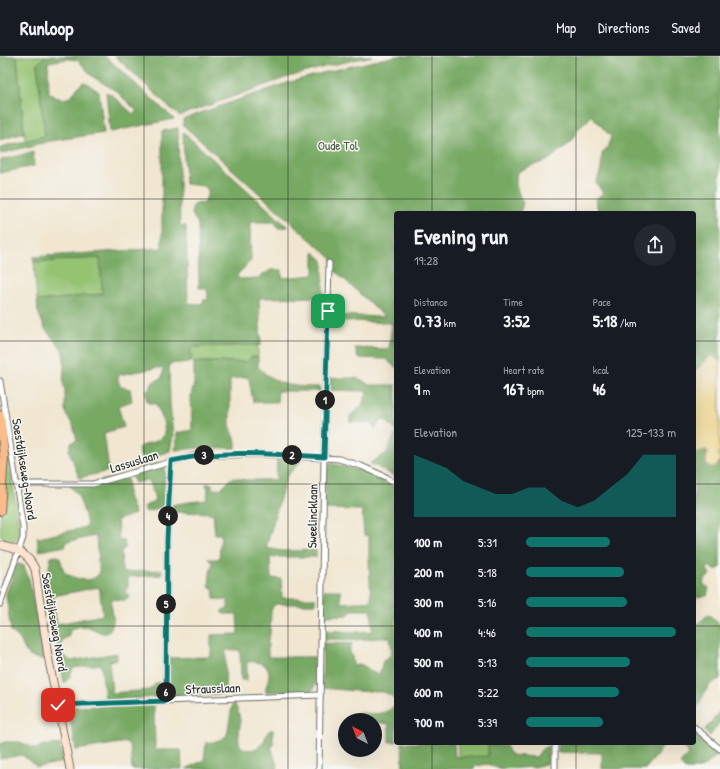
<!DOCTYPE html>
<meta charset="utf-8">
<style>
:root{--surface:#171b24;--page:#242831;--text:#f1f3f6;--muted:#9ea1a6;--line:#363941;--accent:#0f766e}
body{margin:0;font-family:"Patrick Hand",sans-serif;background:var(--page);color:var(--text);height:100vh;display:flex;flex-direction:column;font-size:15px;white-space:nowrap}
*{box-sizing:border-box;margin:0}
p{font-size:13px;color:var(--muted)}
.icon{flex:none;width:22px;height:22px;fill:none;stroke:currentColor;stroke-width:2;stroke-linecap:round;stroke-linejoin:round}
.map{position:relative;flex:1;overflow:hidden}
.details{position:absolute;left:394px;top:155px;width:302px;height:534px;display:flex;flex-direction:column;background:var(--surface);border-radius:4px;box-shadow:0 4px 16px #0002}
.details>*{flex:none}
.needle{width:26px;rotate:318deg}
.fabs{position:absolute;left:338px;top:657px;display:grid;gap:8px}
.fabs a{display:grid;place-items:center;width:44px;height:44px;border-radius:50%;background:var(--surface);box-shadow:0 4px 16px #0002;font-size:20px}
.pin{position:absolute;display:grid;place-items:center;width:34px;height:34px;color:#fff;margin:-17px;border-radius:8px;box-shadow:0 2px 6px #0006}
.km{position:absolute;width:20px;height:20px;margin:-10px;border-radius:50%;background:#222;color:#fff;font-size:11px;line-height:20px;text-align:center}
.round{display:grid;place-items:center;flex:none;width:42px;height:42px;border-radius:21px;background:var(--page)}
.overview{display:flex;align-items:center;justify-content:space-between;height:68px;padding:0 20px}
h1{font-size:22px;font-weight:700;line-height:30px}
.metrics{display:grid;grid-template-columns:repeat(3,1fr);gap:6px;height:68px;padding:4px 20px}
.metrics div{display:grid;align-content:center}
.metrics b{font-size:17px;font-weight:700}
.metrics small{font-size:11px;font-weight:400}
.metrics p{font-size:11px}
.chart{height:112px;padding:8px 20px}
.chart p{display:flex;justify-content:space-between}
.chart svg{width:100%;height:72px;margin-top:4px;fill:var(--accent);opacity:.7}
ul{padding:0 20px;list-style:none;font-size:13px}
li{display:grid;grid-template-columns:64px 48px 1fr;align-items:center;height:30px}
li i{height:10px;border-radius:5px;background:var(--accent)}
header{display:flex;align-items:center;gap:24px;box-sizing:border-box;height:56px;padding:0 20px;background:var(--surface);border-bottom:1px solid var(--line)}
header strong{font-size:19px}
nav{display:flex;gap:22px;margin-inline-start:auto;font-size:14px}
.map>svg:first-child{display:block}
</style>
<header>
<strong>Runloop</strong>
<nav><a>Map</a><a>Directions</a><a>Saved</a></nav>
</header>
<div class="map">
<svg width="720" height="713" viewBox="0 0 720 713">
<rect width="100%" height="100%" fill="#f6f6f2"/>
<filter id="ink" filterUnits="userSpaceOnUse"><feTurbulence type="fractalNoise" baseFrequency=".025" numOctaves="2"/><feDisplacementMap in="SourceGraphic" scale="8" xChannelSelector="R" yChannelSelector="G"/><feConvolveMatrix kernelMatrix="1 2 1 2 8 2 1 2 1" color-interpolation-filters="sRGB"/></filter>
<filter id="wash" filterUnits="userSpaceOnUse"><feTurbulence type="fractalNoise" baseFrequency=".012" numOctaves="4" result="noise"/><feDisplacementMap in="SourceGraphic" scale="16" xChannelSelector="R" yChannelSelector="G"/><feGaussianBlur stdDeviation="0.9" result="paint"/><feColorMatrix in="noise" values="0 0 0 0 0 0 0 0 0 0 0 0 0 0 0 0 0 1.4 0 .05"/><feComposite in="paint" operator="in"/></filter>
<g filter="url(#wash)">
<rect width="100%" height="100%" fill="#f1e6d0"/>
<g fill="#94c372" stroke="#60774e">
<path d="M 17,0 L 46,0 L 37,8 L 45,80 L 25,85 Z"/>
<path d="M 100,202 L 103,238 L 37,245 L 34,206 Z"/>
<path d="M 258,289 L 258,301 L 251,301 L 247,306 L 191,306 L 190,291 Z"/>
<path d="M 3,367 L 19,470 C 19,479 18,483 10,487 L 5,485 L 0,478 Z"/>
<rect x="458" y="687" width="32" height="14"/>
</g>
<g fill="#77a964" stroke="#516a48">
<path d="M 0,0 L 17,0 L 24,77 L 0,84 Z"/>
<path d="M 46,0 L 105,0 L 174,63 L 110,76 L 106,36 L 112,39 L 133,58 L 137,55 L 116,35 L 93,21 L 78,4 L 68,3 L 48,6 L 49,38 C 53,39 54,41 58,42 C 76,45 72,33 84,26 L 88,28 L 99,36 L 104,77 L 50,85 L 0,98 L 0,91 L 45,80 L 37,8 Z"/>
<path d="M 115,0 L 372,0 L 328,10 L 285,22 L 179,60 Z"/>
<path d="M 396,0 L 720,0 L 720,306 L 711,299 C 706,305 702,311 694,314 L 694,157 L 598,157 L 596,143 L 603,137 L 596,127 L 601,113 L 602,98 L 607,92 L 611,81 L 592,60 L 577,74 L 571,86 L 547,105 L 530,110 L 517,116 C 514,128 518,137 523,147 L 521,154 L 517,157 L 396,157 L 396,312 L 386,303 L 358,302 L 355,292 L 389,293 L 392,267 L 330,264 L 330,259 L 385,261 L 332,212 L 332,203 L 183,69 L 183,63 L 287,27 L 330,15 Z"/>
<path d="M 178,72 L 180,170 L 186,170 L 188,247 L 203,248 L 203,244 L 208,244 L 207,232 L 199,232 L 198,168 L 192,158 L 192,152 L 195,148 L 205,147 L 208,134 L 204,130 L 185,128 L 183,76 L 288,171 L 278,172 L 275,166 L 250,166 L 251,205 L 238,218 L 237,221 L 240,223 L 258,222 L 271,214 L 282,214 L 282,222 L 314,219 L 314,196 L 323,204 L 323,241 L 259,242 L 261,289 L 191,291 L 191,306 L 169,308 L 170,347 L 173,380 L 170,395 L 142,404 L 138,393 L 139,391 C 146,388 157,386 162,381 C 169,374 159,355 156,348 L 149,347 L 147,345 L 146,336 L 150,332 L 153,326 L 162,322 L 163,314 L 161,312 L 156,312 L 119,319 C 117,322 119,328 121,331 L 130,333 L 132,345 L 118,350 L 124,371 L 104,377 L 109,415 L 79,422 L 69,394 L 71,387 L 77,384 L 73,369 L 67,360 L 65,353 L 65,334 L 63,327 L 64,314 L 64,303 L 62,293 L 45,273 L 37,253 L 38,252 L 37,245 L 102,238 L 100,202 L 34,206 L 33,201 L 162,192 L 162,75 Z"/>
<path d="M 33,96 L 34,110 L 0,117 L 0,104 Z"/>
<path d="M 251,301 L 258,301 L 258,311 C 279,332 293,330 320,331 L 320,335 L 278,335 L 277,346 L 253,346 L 249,323 L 247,321 L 230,323 L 230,369 L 236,385 L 236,392 L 200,392 L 175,394 L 177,377 L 192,374 L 191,340 L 194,328 L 194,306 L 246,306 Z"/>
<path d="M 328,322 L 356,322 L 362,324 L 369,329 L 396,329 L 396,375 L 386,365 L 381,364 L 375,373 L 372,367 L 350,366 L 350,360 L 361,351 L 367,337 L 366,335 L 327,334 Z"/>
<path d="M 396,377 L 396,421 L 370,407 L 386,398 Z"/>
<path d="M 704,394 L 708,396 L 708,399 L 717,410 L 720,404 L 720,512 L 715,514 L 709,510 L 707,513 L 710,519 L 705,524 L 703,528 L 709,532 L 707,540 L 697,541 L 694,545 L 694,397 Z"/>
<path d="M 277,402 L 302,404 L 286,421 L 266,492 L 282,495 L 316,494 L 316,501 L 270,501 L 271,522 L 281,523 L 282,542 L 315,542 L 315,548 L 276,548 L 272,552 L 271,556 L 270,578 L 268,584 L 268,601 L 314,601 L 315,629 L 313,634 L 311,635 L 266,636 C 265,632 267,629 268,624 C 273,608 259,605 247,606 L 247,624 L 241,624 L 240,594 L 226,594 L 225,638 L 170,641 L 168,640 L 169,602 L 209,601 L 211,600 L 211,579 L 238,578 L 237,558 L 224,558 L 221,556 L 224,553 L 228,553 L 228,544 L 214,543 L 213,532 L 209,531 L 210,517 L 212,509 L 212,507 L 208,503 L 219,503 L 221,478 L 215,478 L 213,457 L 172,456 L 172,449 L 189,446 L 207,444 L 208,433 L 206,428 L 212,428 L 212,433 C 222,434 224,431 230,423 L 236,422 L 245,424 L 276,424 Z"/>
<path d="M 158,407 L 164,408 L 165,411 L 163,450 L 146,456 L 144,452 L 145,450 L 154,446 L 155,444 L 151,429 L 148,424 L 135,427 L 130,417 Z"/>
<path d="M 328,407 L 347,411 L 372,418 L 396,433 L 396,463 L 394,466 L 396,468 L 396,645 L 390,639 L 384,636 L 356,635 L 322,632 L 323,587 L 353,588 L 350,590 L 350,599 L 352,599 L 353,610 L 356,610 L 359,608 C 366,609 371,617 379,619 L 383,605 L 391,599 L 392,594 L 390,581 L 354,584 L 332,583 L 323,584 L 323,574 L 354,576 L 373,575 L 371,554 L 351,554 L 348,559 L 323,560 L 324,534 L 340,534 L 341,547 L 371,545 L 369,504 L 369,480 L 364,479 L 362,454 L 325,453 L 326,408 Z"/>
<path d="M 125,419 L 128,426 L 128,440 L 135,458 L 117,464 L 119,485 L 124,485 L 125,492 L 121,495 L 122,513 L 123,516 L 128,516 L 162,514 L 161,519 L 129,521 L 128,524 L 128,532 L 126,533 L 126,539 L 130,539 L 128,543 L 124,544 L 113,543 L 111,545 C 111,552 115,563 112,570 C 107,583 99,575 91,572 C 86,569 74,570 70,575 C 69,577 69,579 68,581 L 63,583 L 61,590 L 57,589 L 50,553 L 54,552 L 57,568 L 103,559 L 99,531 L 53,540 L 54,546 L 49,546 L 44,517 L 48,516 L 51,501 L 57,500 L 60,502 L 64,516 C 72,522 94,530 99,516 C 100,513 98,507 97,504 L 99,501 L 97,493 L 96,480 L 65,486 L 66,490 L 39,495 L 37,480 L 39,482 L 82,472 L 87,470 L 85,459 L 78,439 L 70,430 L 80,430 Z"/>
<path d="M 19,508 L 24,510 L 29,523 L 44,603 C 17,603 30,586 11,576 L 6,538 L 16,510 Z"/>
<path d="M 709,558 L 720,569 L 720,623 C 704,628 704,644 694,654 L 694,610 L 697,606 L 694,603 L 694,571 Z"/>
<path d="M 58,595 L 71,605 L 117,597 L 117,604 L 109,605 L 112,637 L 149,634 L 156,627 L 160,627 L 159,641 L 105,644 L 101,608 L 74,612 C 70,618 71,622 64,627 Z"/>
<path d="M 233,645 C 238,653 241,662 240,672 C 239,679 237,684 241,691 C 248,696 259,694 264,685 C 266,681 266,677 270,674 L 273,674 L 273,689 L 271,690 L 278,713 L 186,713 L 204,704 L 206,687 L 220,685 L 227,679 Z"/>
<path d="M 396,646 L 396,686 L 389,686 L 389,668 L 375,666 L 375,664 L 362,664 L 358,661 L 357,658 L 360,657 C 373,658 390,660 396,646 Z"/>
<path d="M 154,649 L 155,694 L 181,694 L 182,713 L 132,713 L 130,691 L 127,686 L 76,694 L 68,651 Z"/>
<path d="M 720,655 L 720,666 L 710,680 L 704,675 Z"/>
<path d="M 694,678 L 718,699 L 700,713 L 684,713 L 680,708 L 687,699 L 688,696 L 682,689 L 683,687 L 694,687 Z"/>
<path d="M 6,686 L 20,686 L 36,693 L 41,690 L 60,688 L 64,706 L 37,711 L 22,699 L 0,703 L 0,688 Z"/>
<path d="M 402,687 L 454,687 L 455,701 L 488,700 L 488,689 L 506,690 L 511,699 L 536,701 L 542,693 L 548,690 L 548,707 L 535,711 L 502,713 L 487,708 L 476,710 L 473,713 L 403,713 Z"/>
<path d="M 558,687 L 665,687 L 657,699 L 645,713 L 602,713 L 602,697 L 558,696 Z"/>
</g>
<path fill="#eeda9e" stroke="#8c8264" d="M 711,299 L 720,306 L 720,395 L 718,397 L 720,404 L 717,410 L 713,412 L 706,408 L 706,404 L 708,396 L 706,394 L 694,397 L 694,314 C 702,311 705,305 711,299 Z"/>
</g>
<g filter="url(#ink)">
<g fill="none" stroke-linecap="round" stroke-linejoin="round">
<g stroke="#706c65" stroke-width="7">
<g id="minor">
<path d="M 0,325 L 15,419 L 23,472 L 23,482 L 0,548"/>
<path d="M 17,428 L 93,428 L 192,400 L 261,398 L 339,403 L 361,410 L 386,421 L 396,428"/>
<path d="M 166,645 L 167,483 L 171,405"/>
<path d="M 58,649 L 320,639"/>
<path d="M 694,671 L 720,693"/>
<path d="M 319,713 L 324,401 L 329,207"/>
<path d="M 555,713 L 555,687"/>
</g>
</g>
<g stroke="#706c65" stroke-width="9">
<path id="secondary" d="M 0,489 C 16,493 28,497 35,513 L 48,600 L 70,713"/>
</g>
<g stroke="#706c65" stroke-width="10">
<path id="primary" d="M 0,359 L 4,400 L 0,455"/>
</g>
<use href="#minor" stroke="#fff" stroke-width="5"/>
<use href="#secondary" stroke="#fde4d1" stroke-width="7"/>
<use href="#primary" stroke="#fabc8b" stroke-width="8"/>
</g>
</g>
<g fill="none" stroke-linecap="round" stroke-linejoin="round" filter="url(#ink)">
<g stroke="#fff" stroke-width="8">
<path id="route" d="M 58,649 L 166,645 L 167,483 L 171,405 C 221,393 273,398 324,401 L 328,255"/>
</g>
<use href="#route" stroke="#0f766e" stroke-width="5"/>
</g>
<path fill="none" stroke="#2b2b2b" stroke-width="1" stroke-opacity="0.55" d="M 144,0 L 144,713M 288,0 L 288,713M 432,0 L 432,157M 576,0 L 576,157M 0,143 L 720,143M 0,285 L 396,285M 694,285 L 720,285M 0,428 L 396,428M 694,428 L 720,428M 0,570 L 396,570M 694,570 L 720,570M 432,687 L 432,713M 576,687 L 576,713"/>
<g text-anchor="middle" stroke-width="3" stroke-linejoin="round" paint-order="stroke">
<g font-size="13" fill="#4a5940" stroke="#f6f6f2">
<text x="338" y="94">Oude Tol</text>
</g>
<g font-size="13" fill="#2b2b2b" stroke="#f6f6f2">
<text transform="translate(134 405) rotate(-17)" y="5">Lassuslaan</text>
<text transform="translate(25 413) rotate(81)" y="5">Soestdijkseweg-Noord</text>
<text transform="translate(312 460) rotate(-89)" y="5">Sweelincklaan</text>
<text transform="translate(55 566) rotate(80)" y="5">Soestdijkseweg Noord</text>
<text transform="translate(213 632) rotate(-2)" y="5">Strausslaan</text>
</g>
</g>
</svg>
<div class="fabs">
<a><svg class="needle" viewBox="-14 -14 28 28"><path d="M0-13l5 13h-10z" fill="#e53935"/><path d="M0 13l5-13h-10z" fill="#9ea1a6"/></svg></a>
</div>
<div class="pin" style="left:328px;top:255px;background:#1e9e55"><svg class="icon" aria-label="arrive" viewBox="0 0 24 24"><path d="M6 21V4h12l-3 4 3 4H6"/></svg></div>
<div class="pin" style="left:58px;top:649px;background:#d93025"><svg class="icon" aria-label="check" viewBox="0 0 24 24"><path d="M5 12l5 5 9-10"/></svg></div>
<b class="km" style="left:325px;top:344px">1</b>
<b class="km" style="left:292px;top:399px">2</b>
<b class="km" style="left:204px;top:399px">3</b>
<b class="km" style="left:168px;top:460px">4</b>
<b class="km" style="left:166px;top:548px">5</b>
<b class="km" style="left:166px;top:636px">6</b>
<section class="details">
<div class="overview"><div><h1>Evening run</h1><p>19:28</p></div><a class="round"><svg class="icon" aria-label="share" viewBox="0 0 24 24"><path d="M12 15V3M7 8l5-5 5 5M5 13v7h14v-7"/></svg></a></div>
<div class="metrics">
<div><p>Distance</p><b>0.73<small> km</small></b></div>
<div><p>Time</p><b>3:52</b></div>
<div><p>Pace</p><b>5:18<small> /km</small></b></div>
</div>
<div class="metrics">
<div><p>Elevation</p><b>9<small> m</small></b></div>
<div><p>Heart rate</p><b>167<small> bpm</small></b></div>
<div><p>kcal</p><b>46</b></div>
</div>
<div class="chart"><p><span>Elevation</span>125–133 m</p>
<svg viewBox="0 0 160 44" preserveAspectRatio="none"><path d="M0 44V6L10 10L20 14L30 22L40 26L50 30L60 30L70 26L80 26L90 34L100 38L110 34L120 26L130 18L140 6L150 6L160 6V44z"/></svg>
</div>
<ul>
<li><b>100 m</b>5:31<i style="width:56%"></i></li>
<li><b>200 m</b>5:18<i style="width:65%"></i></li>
<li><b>300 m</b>5:16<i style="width:67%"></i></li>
<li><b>400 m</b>4:46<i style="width:100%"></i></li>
<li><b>500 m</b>5:13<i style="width:69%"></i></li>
<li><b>600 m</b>5:22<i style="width:62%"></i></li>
<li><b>700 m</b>5:39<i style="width:51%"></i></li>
</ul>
</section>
</div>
